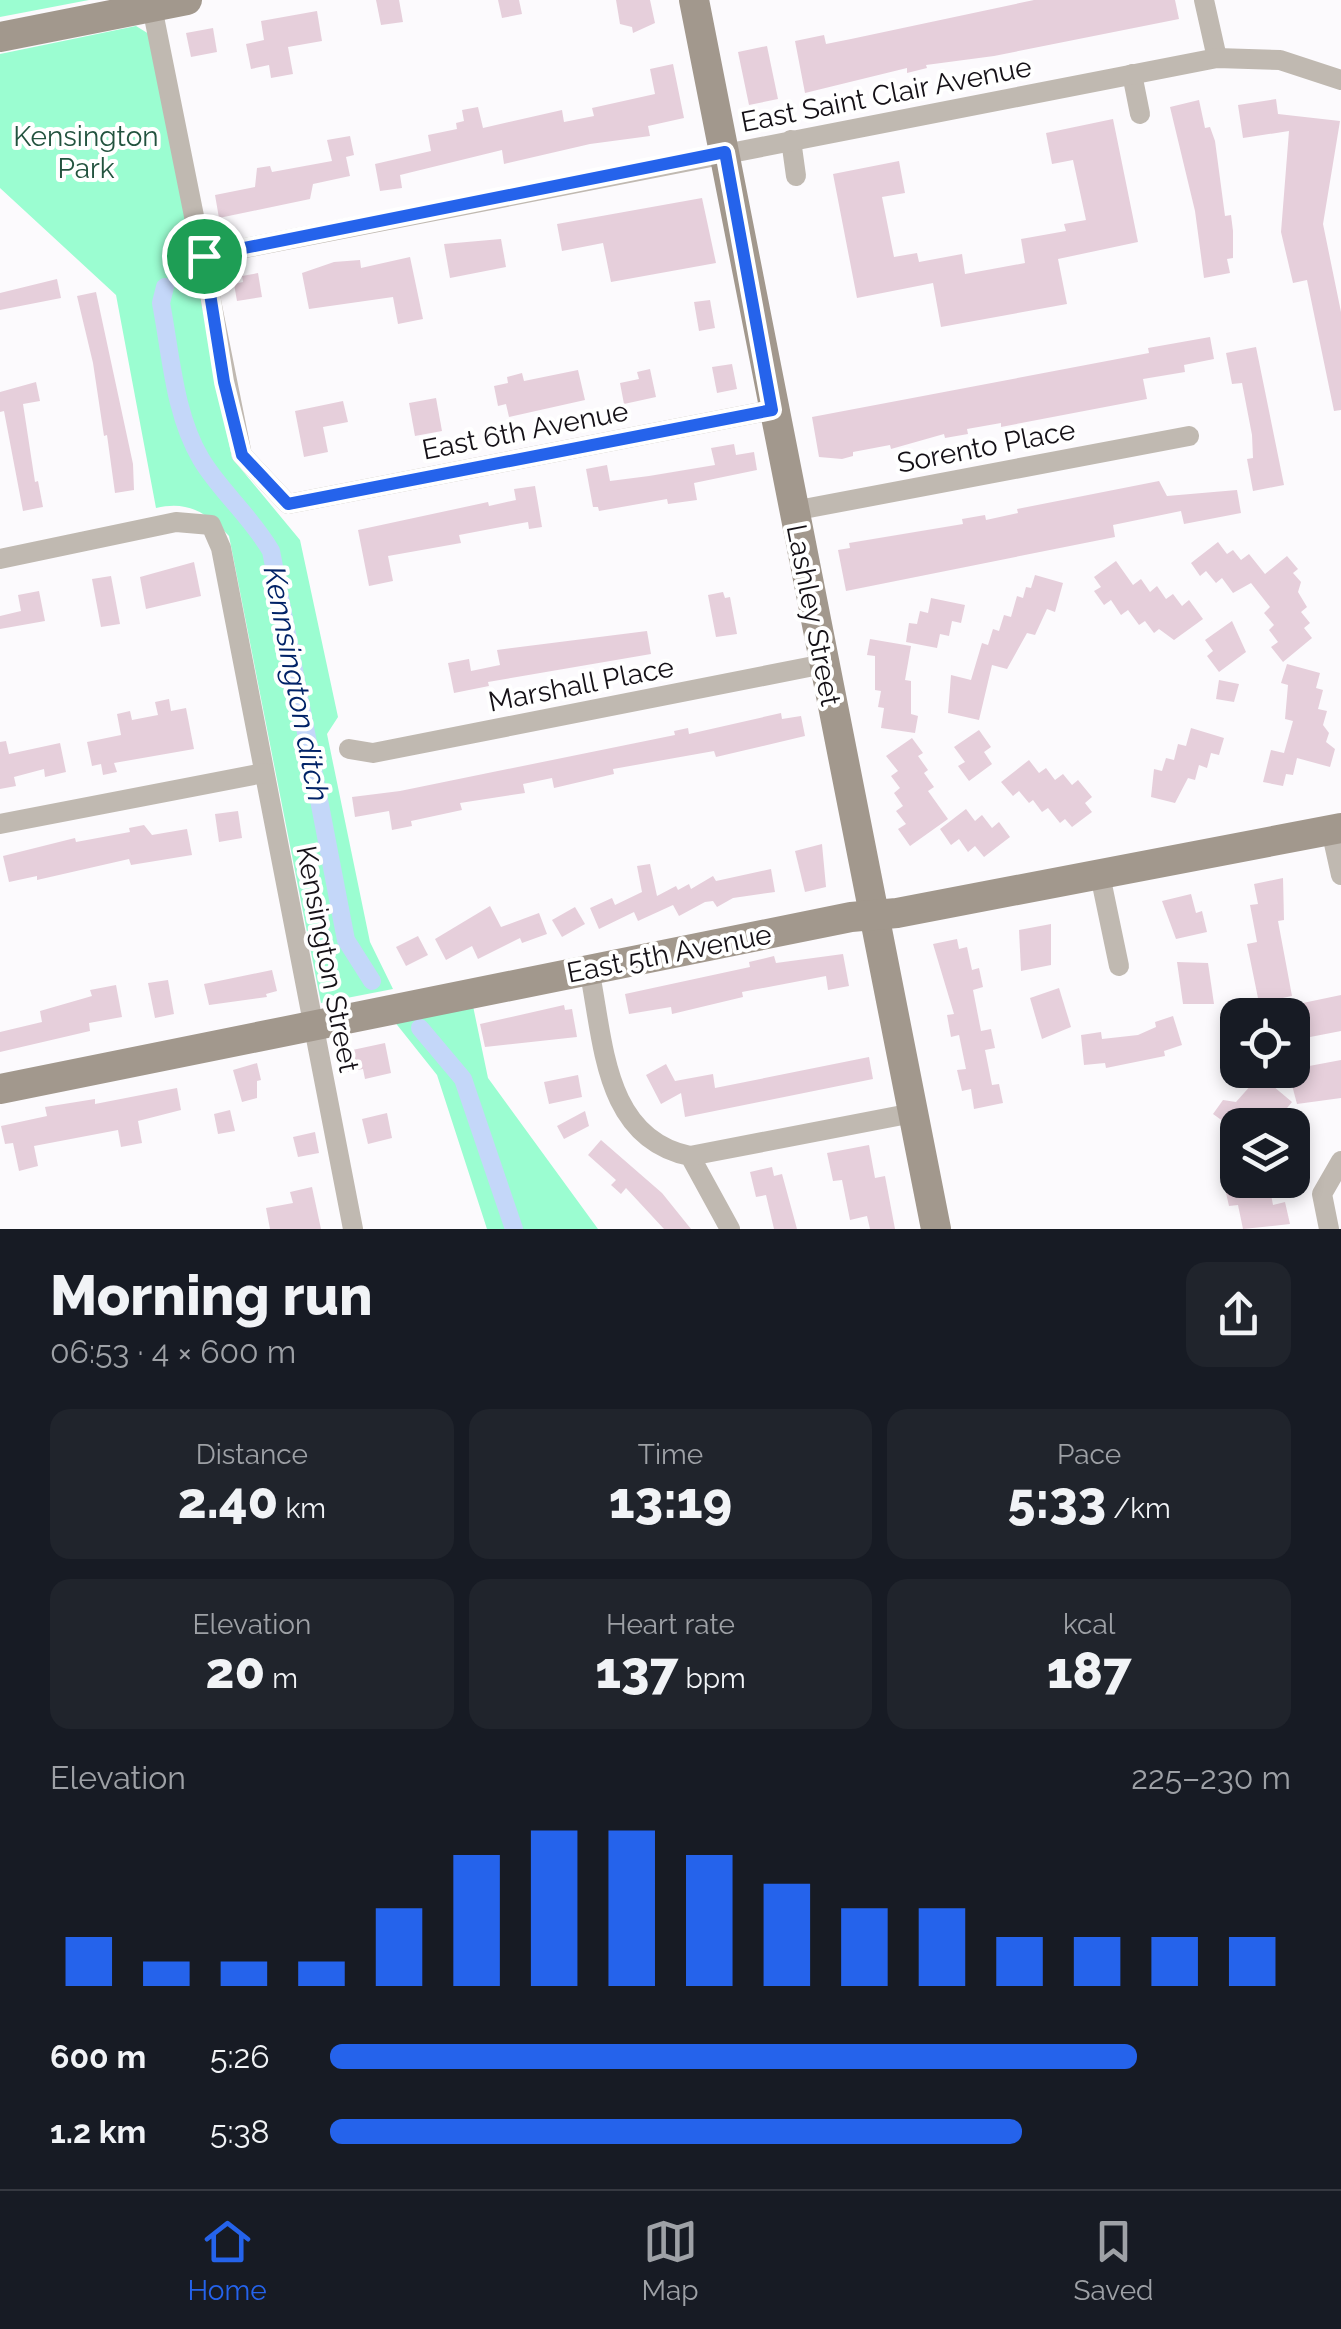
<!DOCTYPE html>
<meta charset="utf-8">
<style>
:root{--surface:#171b24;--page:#20242c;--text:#f1f3f6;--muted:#9ea1a6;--line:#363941;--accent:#2563eb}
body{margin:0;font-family:Raleway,sans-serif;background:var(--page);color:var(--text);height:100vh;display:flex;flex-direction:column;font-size:38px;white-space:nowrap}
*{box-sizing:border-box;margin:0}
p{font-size:32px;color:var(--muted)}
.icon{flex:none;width:55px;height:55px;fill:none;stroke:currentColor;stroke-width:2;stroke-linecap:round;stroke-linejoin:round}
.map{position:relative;height:1229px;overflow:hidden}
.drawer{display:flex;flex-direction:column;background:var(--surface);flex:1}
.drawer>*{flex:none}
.fabs{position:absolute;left:1220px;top:998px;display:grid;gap:20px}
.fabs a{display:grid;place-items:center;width:90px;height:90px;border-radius:20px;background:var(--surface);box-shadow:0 5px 15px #0003;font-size:50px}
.pin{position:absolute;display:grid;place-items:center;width:85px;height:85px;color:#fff;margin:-42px;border:5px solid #fff;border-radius:50%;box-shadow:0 2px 10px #0007}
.round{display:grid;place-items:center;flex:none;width:105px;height:105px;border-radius:20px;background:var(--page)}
.overview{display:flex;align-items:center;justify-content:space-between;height:170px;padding:0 50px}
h1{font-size:55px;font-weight:800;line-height:75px}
.metrics{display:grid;grid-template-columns:repeat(3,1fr);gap:15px;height:170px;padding:10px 50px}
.metrics div{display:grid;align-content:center;border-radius:20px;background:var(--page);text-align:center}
.metrics b{font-size:50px;font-weight:800}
.metrics small{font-size:28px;font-weight:400}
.metrics p{font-size:28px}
.chart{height:280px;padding:20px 50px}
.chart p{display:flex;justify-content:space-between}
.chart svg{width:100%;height:180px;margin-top:10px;stroke:var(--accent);stroke-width:6}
ul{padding:0 50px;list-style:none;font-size:32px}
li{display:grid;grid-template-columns:160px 120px 1fr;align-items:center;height:75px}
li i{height:25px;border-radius:12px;background:var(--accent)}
.dock{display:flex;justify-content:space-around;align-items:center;height:140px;border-top:2px solid var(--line);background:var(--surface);font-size:28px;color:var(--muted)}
.dock a{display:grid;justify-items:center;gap:5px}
.dock .active{color:var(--accent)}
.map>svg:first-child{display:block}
</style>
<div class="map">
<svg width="1341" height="1229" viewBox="0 0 1341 1229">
<rect width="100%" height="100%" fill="#fcfafd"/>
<g fill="#9bfdd1">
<path d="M 0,0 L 89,0 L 0,17 Z"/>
<path d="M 136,26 L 149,34 L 232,458 L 300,540 L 338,717 L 327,734 L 370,942 L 393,989 L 321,1003 L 229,536 C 207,513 188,500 156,508 L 116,295 L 0,188 L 0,54 Z"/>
<path d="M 473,1006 L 488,1078 L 598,1229 L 487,1229 L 437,1075 L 394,1021 Z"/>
</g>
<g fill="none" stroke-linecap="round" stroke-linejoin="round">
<g stroke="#c4d7f9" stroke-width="18">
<path d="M 165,287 L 161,303 C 171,354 174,414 201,459 C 220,491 250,515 271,551 L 346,940 L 372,981"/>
<path d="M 420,1028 L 463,1079 L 514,1229"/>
</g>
</g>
<g fill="#e6cfdb">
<path d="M 376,0 L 399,0 L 403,22 L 381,25 Z"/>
<path d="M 498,0 L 519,0 L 522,14 L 502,18 Z"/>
<path d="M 616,0 L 650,0 L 655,23 L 633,33 L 632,27 L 620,24 Z"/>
<path d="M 1034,0 L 1175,0 L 1179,19 L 994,56 L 926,65 L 927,68 L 907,73 L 907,68 L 805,93 L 795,41 L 824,35 L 826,44 L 851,39 Z"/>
<path d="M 317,11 L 322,41 L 288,47 L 293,74 L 271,78 L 269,65 L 251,69 L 246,44 L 264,40 L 261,21 Z"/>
<path d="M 213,28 L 217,52 L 191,57 L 186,33 Z"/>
<path d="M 767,46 L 778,99 L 749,105 L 738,52 Z"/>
<path d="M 673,64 L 684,118 L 648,126 L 650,136 L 590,144 L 504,164 L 502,150 L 400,175 L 402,188 L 380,191 L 375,164 L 431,151 L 428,135 L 457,129 L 456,123 L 464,121 L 462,110 L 478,107 L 483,128 L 562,110 L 564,122 L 594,116 L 592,108 L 655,94 L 650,69 Z"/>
<path d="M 1276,99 L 1278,114 L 1340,121 L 1323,224 L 1341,312 L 1341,410 L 1334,411 L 1307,280 L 1293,283 L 1281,232 L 1289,131 L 1243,138 L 1238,105 Z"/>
<path d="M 1199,100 L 1205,128 L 1210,127 L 1215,141 L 1225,216 L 1231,215 L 1233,231 L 1233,258 L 1227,259 L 1230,273 L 1204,278 L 1195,211 L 1170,107 Z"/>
<path d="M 1113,119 L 1138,242 L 1058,259 L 1067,304 L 941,327 L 933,283 L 857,298 L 833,174 L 899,161 L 905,193 L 882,197 L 894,257 L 917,253 L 919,262 L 962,254 L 965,274 L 1025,263 L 1021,239 L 1066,231 L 1064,224 L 1086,220 L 1073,160 L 1052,164 L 1046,133 Z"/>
<path d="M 350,136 L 354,155 L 346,157 L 350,176 L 313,184 L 310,199 L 219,218 L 215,195 L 255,187 L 257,168 L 270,166 L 272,172 L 332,161 L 327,140 Z"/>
<path d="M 702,198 L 716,263 L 611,282 L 603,243 L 562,251 L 557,224 Z"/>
<path d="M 501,239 L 506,267 L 450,278 L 444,244 Z"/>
<path d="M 410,257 L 423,319 L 398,324 L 393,297 L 309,309 L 302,273 L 334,262 L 360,260 L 361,268 Z"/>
<path d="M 258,273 L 262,297 L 237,301 L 234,284 L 243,282 L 242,276 Z"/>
<path d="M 57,279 L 61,298 L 0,310 L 0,293 Z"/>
<path d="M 96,292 L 133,464 L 134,490 L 115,493 L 107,435 L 104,436 L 93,363 L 77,296 Z"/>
<path d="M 710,300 L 715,328 L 699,331 L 694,302 Z"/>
<path d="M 1210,337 L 1214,359 L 1184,365 L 1185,372 L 1143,379 L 1147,399 L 1001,427 L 1001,423 L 967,429 L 968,434 L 945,438 L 944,434 L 891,449 L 890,445 L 853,452 L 853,456 L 842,459 L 819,457 L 812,417 L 1149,353 L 1148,348 Z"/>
<path d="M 1256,347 L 1284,485 L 1253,491 L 1247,459 L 1253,458 L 1252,435 L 1242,383 L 1232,384 L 1226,353 Z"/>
<path d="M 732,364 L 737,389 L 717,393 L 712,367 Z"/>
<path d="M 650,369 L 656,397 L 624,404 L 620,383 L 639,379 L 637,372 Z"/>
<path d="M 578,370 L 585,400 L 509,417 L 506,404 L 498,406 L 494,386 L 508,383 L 507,377 L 522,373 L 524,381 Z"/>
<path d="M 36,382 L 40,401 L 23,404 L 35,482 L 38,481 L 43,507 L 23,511 L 4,411 L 0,412 L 0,392 Z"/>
<path d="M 436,398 L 442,431 L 415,436 L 409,403 Z"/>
<path d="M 343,401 L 348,422 L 323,427 L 328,452 L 304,457 L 295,411 Z"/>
<path d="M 734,444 L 736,455 L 754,452 L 757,470 L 694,483 L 697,500 L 668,504 L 667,499 L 599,511 L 598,507 L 593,507 L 586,469 L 607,465 L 610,481 L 649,476 L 715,465 L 711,448 Z"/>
<path d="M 1159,481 L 1167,496 L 1237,490 L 1241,513 L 1184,524 L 1181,511 L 1113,525 L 1115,537 L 846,591 L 838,550 L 850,548 L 849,543 L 963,524 L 962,519 L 985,515 L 986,520 L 1018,513 L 1017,509 Z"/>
<path d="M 535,486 L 542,527 L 529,529 L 528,522 L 511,525 L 459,535 L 461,543 L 388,556 L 393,581 L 369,586 L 358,530 L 488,502 L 489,506 L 516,500 L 514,489 Z"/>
<path d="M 1218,542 L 1227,554 L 1233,550 L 1241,560 L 1249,554 L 1265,574 L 1287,556 L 1298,569 L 1293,573 L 1301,582 L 1298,592 L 1307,607 L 1301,612 L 1310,623 L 1304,628 L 1312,638 L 1283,662 L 1271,647 L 1278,642 L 1269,630 L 1274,625 L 1264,613 L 1270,607 L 1251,583 L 1233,593 L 1222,578 L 1216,583 L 1206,571 L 1200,576 L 1191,563 Z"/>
<path d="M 1116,561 L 1133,585 L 1141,579 L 1150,592 L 1157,586 L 1166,599 L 1173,594 L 1182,606 L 1189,600 L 1203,619 L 1174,640 L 1159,629 L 1154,633 L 1145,621 L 1139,625 L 1128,610 L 1121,615 L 1111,600 L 1104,605 L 1094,591 L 1101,587 L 1094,577 Z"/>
<path d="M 194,562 L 201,596 L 146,609 L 140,577 Z"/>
<path d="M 1035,575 L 1063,583 L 1055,612 L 1047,609 L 1035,635 L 1027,633 L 1007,669 L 992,665 L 979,720 L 948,713 L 951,675 L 971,680 L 982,643 L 988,645 L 993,629 L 999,631 L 1004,615 L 1011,617 L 1017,596 L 1023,598 L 1026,587 L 1031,588 Z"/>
<path d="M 111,576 L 120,624 L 101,627 L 92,579 Z"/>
<path d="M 39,591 L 45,621 L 0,629 L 0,616 L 21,611 L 18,595 Z"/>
<path d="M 723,592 L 725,598 L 730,597 L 737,634 L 716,637 L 708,595 Z"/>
<path d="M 931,598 L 965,605 L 961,623 L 952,621 L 949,636 L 940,634 L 937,648 L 906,642 L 909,623 L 917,624 L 920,611 L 928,613 Z"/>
<path d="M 1232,621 L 1246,652 L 1219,672 L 1207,656 L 1213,651 L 1205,640 Z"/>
<path d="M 647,631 L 651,654 L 488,682 L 489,686 L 454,693 L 448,663 L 469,659 L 471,671 L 500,665 L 497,650 Z"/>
<path d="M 870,639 L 911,646 L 905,680 L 911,681 L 911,714 L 918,716 L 915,733 L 881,728 L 884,708 L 878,707 L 881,691 L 875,690 L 875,656 L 867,655 Z"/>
<path d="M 1287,664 L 1320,673 L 1316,688 L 1323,690 L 1318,709 L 1327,711 L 1323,725 L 1329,733 L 1326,742 L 1335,749 L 1330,767 L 1297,758 L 1293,775 L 1286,774 L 1283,786 L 1263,782 L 1271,750 L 1284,753 L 1293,721 L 1285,719 L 1288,685 L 1281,683 Z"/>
<path d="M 1219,680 L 1239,684 L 1234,702 L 1216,699 Z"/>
<path d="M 169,699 L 171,711 L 186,708 L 194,749 L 114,763 L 117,772 L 103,775 L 101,764 L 92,766 L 87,742 L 121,735 L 117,714 L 130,711 L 132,720 L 158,715 L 155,702 Z"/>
<path d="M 781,713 L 782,719 L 801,716 L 805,736 L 716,757 L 714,751 L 613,769 L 614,774 L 554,788 L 552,778 L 523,784 L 525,793 L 460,803 L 462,810 L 411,821 L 412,826 L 392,830 L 389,811 L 355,817 L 352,797 L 400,791 L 675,735 L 674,731 L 688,728 L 689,734 Z"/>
<path d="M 1191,728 L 1224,738 L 1219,755 L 1211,753 L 1207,768 L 1199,765 L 1195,780 L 1188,778 L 1175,803 L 1151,797 L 1154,769 L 1162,771 L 1166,758 L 1174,760 L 1178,744 L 1186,746 Z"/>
<path d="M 979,730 L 991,747 L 984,752 L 992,764 L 969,781 L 958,766 L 965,762 L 954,747 Z"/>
<path d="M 912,738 L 923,753 L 918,756 L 928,770 L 924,773 L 934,787 L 928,791 L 948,819 L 910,846 L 898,829 L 906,824 L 896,811 L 903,806 L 894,793 L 900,788 L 891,776 L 898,771 L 886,756 Z"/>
<path d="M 6,741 L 9,754 L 60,743 L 66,772 L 45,777 L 44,769 L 14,777 L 16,786 L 0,789 L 0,742 Z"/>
<path d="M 1029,760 L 1039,773 L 1046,768 L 1055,780 L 1063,774 L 1072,785 L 1078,780 L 1092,797 L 1085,803 L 1092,812 L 1072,827 L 1065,819 L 1060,823 L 1048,808 L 1042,812 L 1033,800 L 1029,803 L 1019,791 L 1013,796 L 1001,782 Z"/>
<path d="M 966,809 L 975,821 L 982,815 L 992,828 L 999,822 L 1010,837 L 984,857 L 975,846 L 968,852 L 959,839 L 951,845 L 940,829 Z"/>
<path d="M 238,811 L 242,838 L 219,842 L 215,814 Z"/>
<path d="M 144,825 L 152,835 L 187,829 L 192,855 L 131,865 L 129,859 L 37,880 L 37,876 L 9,882 L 3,856 L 75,838 L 76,842 L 130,832 L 129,828 Z"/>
<path d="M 822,844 L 826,887 L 805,892 L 795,851 Z"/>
<path d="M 650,864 L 657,896 L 676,886 L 678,890 L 689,884 L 691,889 L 713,876 L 716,881 L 771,869 L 775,892 L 733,898 L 717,907 L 713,901 L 705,902 L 679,916 L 673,905 L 638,921 L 634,912 L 599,929 L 590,908 L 612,898 L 615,905 L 642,892 L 637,866 Z"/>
<path d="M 1283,878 L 1284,920 L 1278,921 L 1292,996 L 1259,1003 L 1247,944 L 1257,942 L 1250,905 L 1258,904 L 1254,884 Z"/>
<path d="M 1191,894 L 1196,913 L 1202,911 L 1207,932 L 1176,939 L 1162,901 Z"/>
<path d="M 490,906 L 501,927 L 539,913 L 547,934 L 522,943 L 520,938 L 478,959 L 472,946 L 446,960 L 435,939 Z"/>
<path d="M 575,907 L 585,924 L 562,937 L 552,920 Z"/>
<path d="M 1051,924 L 1051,965 L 1021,971 L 1019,930 Z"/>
<path d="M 418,936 L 428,955 L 406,966 L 396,947 Z"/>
<path d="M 957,939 L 959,949 L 967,947 L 972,970 L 979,968 L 983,987 L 973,990 L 981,1031 L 991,1029 L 995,1048 L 985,1050 L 992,1085 L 999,1084 L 1003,1103 L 974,1109 L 971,1089 L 962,1091 L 957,1070 L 966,1069 L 959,1035 L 951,1037 L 947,1015 L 954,1014 L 933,944 Z"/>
<path d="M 843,954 L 849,986 L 828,990 L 826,976 L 742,992 L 743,997 L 672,1014 L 671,1007 L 629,1014 L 625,994 L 750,967 L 749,962 L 774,956 L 776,963 Z"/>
<path d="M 1177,962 L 1208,963 L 1214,1004 L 1183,1004 Z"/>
<path d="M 272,970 L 277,991 L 266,994 L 267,997 L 209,1005 L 204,984 Z"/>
<path d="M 168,980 L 174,1014 L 155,1018 L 148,983 Z"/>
<path d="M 116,985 L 122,1017 L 89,1023 L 90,1031 L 0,1052 L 0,1032 L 42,1022 L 40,1011 L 92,996 L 90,990 Z"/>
<path d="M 1059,988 L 1071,1027 L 1042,1039 L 1030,998 Z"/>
<path d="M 1341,995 L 1341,1031 L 1305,1038 L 1298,1004 Z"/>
<path d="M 564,1005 L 565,1010 L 572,1009 L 577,1037 L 485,1047 L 480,1024 Z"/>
<path d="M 1173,1016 L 1182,1045 L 1164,1051 L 1165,1056 L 1106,1068 L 1105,1063 L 1084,1065 L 1081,1035 L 1101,1032 L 1102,1039 L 1138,1035 L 1156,1027 L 1155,1022 Z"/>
<path d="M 385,1043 L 391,1073 L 365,1079 L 363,1069 L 348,1072 L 343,1052 Z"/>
<path d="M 869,1057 L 873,1079 L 685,1117 L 681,1093 L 661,1104 L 646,1075 L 666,1064 L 675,1081 L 713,1074 L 715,1088 Z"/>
<path d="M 1341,1060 L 1341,1098 L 1297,1104 L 1288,1070 Z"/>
<path d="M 257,1063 L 261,1080 L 257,1081 L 257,1098 L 242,1102 L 233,1070 Z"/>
<path d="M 578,1075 L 582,1097 L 549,1104 L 544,1082 Z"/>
<path d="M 1260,1075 L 1292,1102 L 1273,1125 L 1238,1125 L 1238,1132 L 1213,1114 L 1223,1100 L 1236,1102 Z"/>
<path d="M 177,1088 L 181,1110 L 138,1121 L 142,1143 L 121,1147 L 118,1130 L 34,1146 L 38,1166 L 19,1171 L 13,1143 L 5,1144 L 1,1126 L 47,1116 L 45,1107 L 95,1099 L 95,1104 Z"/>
<path d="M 230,1110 L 235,1131 L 218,1134 L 214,1114 Z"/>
<path d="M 585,1111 L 589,1126 L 564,1139 L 557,1126 Z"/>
<path d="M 387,1113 L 392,1138 L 368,1144 L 362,1119 Z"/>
<path d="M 315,1132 L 319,1153 L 298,1157 L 293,1137 Z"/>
<path d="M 601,1140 L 662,1193 L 691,1229 L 664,1229 L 626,1188 L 621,1194 L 611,1185 L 616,1180 L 588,1155 Z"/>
<path d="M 1238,1144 L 1238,1180 L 1254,1180 L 1255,1187 L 1269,1184 L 1273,1205 L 1285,1202 L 1290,1224 L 1243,1229 L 1238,1205 L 1229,1206 L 1224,1184 L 1224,1145 Z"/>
<path d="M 869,1145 L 875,1178 L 885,1176 L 895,1229 L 870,1229 L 867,1216 L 850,1220 L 842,1180 L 833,1181 L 827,1153 Z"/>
<path d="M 772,1167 L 774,1176 L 782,1174 L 797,1229 L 774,1229 L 766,1195 L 756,1197 L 750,1172 Z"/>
<path d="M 312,1187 L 321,1229 L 270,1229 L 266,1208 L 293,1203 L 290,1192 Z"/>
</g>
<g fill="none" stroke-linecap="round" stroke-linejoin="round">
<g stroke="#c0b9b1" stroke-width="20">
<path d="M 1204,0 L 1217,58"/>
<path d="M 152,7 L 242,455 L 288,504 L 772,410"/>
<path d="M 1132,74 L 1140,114"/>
<path d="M 791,140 L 796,176"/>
<path d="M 204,256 L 1217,58 L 1280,60 L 1341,80"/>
<path d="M 793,511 L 1189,436"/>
<path d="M 0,559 L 176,522 L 211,525 L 221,548 L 353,1229"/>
<path d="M 349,749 L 373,753 L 824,664"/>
<path d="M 0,824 L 264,773"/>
<path d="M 1331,830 L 1341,875"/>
<path d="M 1100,875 L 1119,966"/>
<path d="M 589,969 C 604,1041 603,1138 690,1156 L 730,1229"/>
<path d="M 690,1156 L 913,1113"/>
<path d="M 1329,1229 L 1322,1194 L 1341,1161"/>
</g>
<g stroke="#a2988d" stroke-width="30">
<path d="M 694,0 L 936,1229"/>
<path d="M 0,37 L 187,0"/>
<path d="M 0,1089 L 851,917 L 897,913 L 1341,828"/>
</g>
</g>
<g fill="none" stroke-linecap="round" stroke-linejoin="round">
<g stroke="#fff" stroke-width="20">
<path id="route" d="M 725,152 L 772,410 L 288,504 L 242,455 L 224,382 L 204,256 Z"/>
</g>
<use href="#route" stroke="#2563eb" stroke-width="12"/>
</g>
<g text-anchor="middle" stroke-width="8" stroke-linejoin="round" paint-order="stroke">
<g font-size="28" fill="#151117" stroke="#fff">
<text transform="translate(886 94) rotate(-11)" y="10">East Saint Clair Avenue</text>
<text transform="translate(525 430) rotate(-11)" y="10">East 6th Avenue</text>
<text transform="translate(986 446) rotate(-11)" y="10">Sorento Place</text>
<text transform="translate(814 615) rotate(79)" y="10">Lashley Street</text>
<text transform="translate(581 684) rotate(-11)" y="10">Marshall Place</text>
<text transform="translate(669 953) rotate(-11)" y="10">East 5th Avenue</text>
<text transform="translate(328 959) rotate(79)" y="10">Kensington Street</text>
</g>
<g font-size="28" fill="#23533f" stroke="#fff">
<text x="86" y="146">Kensington<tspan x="86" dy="32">Park</tspan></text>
</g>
<g font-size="30" font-style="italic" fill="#012267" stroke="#fff">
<text transform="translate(296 684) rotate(79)" y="10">Kennsington ditch</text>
</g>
</g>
</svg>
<div class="fabs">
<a><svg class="icon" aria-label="locate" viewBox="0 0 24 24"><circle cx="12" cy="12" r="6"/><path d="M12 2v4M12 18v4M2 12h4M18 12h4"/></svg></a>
<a><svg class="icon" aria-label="layers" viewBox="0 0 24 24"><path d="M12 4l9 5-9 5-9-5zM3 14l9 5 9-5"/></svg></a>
</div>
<div class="pin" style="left:204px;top:256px;background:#1e9e55"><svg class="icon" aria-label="arrive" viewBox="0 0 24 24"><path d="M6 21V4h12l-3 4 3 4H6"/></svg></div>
</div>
<section class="drawer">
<div class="overview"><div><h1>Morning run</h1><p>06:53 · 4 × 600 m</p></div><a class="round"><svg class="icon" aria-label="share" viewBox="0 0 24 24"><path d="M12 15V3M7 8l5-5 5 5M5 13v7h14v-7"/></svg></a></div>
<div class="metrics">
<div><p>Distance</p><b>2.40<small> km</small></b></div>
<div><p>Time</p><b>13:19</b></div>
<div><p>Pace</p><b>5:33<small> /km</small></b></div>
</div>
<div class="metrics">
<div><p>Elevation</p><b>20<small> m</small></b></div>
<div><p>Heart rate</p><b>137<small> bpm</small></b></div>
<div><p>kcal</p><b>187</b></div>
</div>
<div class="chart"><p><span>Elevation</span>225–230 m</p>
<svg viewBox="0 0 160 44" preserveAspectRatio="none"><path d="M5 44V32M15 44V38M25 44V38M35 44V38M45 44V25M55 44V12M65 44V6M75 44V6M85 44V12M95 44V19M105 44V25M115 44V25M125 44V32M135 44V32M145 44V32M155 44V32"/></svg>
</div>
<ul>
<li><b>600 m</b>5:26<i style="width:84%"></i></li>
<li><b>1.2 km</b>5:38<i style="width:72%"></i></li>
</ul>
</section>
<nav class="dock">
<a class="active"><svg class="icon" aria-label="home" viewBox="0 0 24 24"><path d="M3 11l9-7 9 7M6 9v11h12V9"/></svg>Home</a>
<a><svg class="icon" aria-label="map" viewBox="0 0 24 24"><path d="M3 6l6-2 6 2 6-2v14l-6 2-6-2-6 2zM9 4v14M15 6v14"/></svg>Map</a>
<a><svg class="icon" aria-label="saved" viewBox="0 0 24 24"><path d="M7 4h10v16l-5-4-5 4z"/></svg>Saved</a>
</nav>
